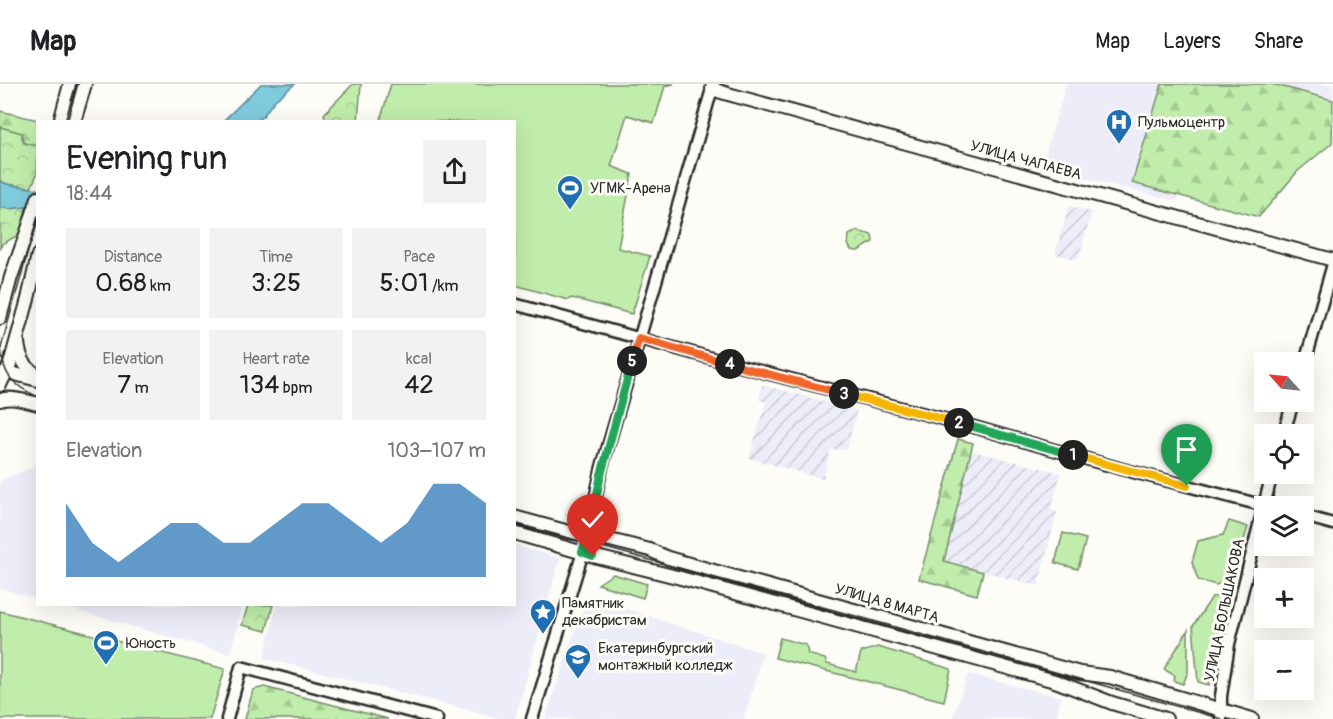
<!DOCTYPE html>
<meta charset="utf-8">
<style>
:root{--surface:#fff;--page:#f2f2f2;--text:#202124;--muted:#757577;--line:#e0e0e0;--accent:#1f6fb2}
body{margin:0;font-family:Pangolin,sans-serif;background:var(--page);color:var(--text);height:100vh;display:flex;flex-direction:column;font-size:22px;white-space:nowrap}
*{box-sizing:border-box;margin:0}
p{font-size:20px;color:var(--muted)}
.icon{flex:none;width:33px;height:33px;fill:none;stroke:currentColor;stroke-width:2;stroke-linecap:round;stroke-linejoin:round}
.map{position:relative;flex:1;overflow:hidden}
.details{position:absolute;left:36px;top:36px;width:480px;height:486px;display:flex;flex-direction:column;background:var(--surface);border-radius:0px;box-shadow:0 6px 24px #0002}
.details>*{flex:none}
.needle{width:39px;rotate:297deg}
.buttons{position:absolute;left:1254px;top:268px;display:grid;gap:12px}
.buttons a{display:grid;place-items:center;width:60px;height:60px;border-radius:0px;background:var(--surface);box-shadow:0 6px 24px #0002;font-size:30px}
.pin{position:absolute;display:grid;place-items:center;width:51px;height:51px;color:#fff;margin:-62px -26px;border-radius:50% 50% 50% 0;rotate:-45deg;box-shadow:0 0 6px #0007}
.pin .icon{rotate:45deg}
.km{position:absolute;width:30px;height:30px;margin:-15px;border-radius:50%;background:#222;color:#fff;font-size:16px;line-height:30px;text-align:center}
.round{display:grid;place-items:center;flex:none;width:63px;height:63px;border-radius:0px;background:var(--page)}
.overview{display:flex;align-items:center;justify-content:space-between;height:102px;padding:0 30px}
h1{font-size:33px;font-weight:600;line-height:45px}
.stats{display:grid;grid-template-columns:repeat(3,1fr);gap:9px;height:102px;padding:6px 30px}
.stats div{display:grid;align-content:center;border-radius:0px;background:var(--page);text-align:center}
.stats b{font-size:26px;font-weight:600}
.stats small{font-size:16px;font-weight:400}
.stats p{font-size:16px}
.chart{height:168px;padding:12px 30px}
.chart p{display:flex;justify-content:space-between}
.chart svg{width:100%;height:108px;margin-top:6px;fill:var(--accent);opacity:.7}
header{display:flex;align-items:center;gap:36px;box-sizing:border-box;height:84px;padding:0 30px;background:var(--surface);border-bottom:2px solid var(--line)}
header strong{font-size:28px}
nav{display:flex;gap:33px;margin-inline-start:auto;font-size:21px}
.map>svg:first-child{display:block}
</style>
<header>
<strong>Map</strong>
<nav><a>Map</a><a>Layers</a><a>Share</a></nav>
</header>
<div class="map">
<svg width="1333" height="635" viewBox="0 0 1333 635">
<defs>
<pattern id="industrial-furrows" width="10" height="10" patternUnits="userSpaceOnUse" patternTransform="scale(1.5)"><rect width="10" height="10" fill="#ecedf8"/><path d="M-1 1l2-2M0 10L10 0M9 11l2-2" fill="none" stroke="#cbcbd5"/></pattern>
<pattern id="forest-firs" width="22" height="20" patternUnits="userSpaceOnUse" patternTransform="scale(1.5)"><rect width="22" height="20" fill="#c0edab"/><path d="M5 1l3.5 6h-7zM16 11l3.5 6h-7z" fill="#a5cb93"/></pattern>
<pattern id="park-crowns" width="20" height="18" patternUnits="userSpaceOnUse" patternTransform="scale(1.5)"><rect width="20" height="18" fill="#c0edab"/><path d="M2 6a3 3 0 1 1 6 0M12 15a3 3 0 1 1 6 0" fill="none" stroke="#a5cb93"/></pattern>
</defs>
<rect width="100%" height="100%" fill="#fdfcf7"/>
<filter id="ink" filterUnits="userSpaceOnUse"><feTurbulence type="fractalNoise" baseFrequency=".0167" numOctaves="2"/><feDisplacementMap in="SourceGraphic" scale="12" xChannelSelector="R" yChannelSelector="G"/><feConvolveMatrix kernelMatrix="1 2 1 2 8 2 1 2 1" color-interpolation-filters="sRGB"/></filter>
<g filter="url(#ink)">
<g fill="#ecedf8">
<path d="M 1066,0 L 1203,0 L 1177,117 L 1103,99 L 1042,82 Z"/>
<path d="M 1272,0 L 1333,0 L 1333,16 Z"/>
<path d="M 37,381 L 37,515 L 0,504 L 0,397 Z"/>
<path d="M 515,461 L 560,474 L 515,635 L 503,635 L 264,574 L 277,521 L 514,520 Z"/>
<path d="M 587,512 L 763,569 L 744,635 L 545,635 Z"/>
<path d="M 58,521 L 243,521 L 230,570 Z"/>
<path d="M 968,590 L 1061,613 L 1056,635 L 952,635 Z"/>
</g>
<g fill="url(#industrial-furrows)">
<path d="M 1069,122 L 1092,128 L 1078,176 L 1055,170 Z"/>
<path d="M 762,301 L 857,326 L 847,365 L 838,366 L 831,365 L 823,395 L 749,374 L 766,318 L 759,316 Z"/>
<path d="M 972,367 L 1061,389 L 1051,426 L 1057,428 L 1038,502 L 944,477 Z"/>
</g>
<g fill="#c0edab" stroke="#768c6b" stroke-width="1.5">
<path d="M 391,0 L 674,0 L 665,2 L 654,39 L 627,31 L 611,82 L 632,90 L 618,164 L 650,172 L 632,230 L 572,214 L 568,216 L 515,201 L 514,38 L 380,37 Z"/>
<path d="M 1229,437 L 1248,443 L 1232,494 L 1216,501 L 1198,496 L 1192,478 L 1198,457 L 1223,451 Z"/>
<path d="M 1063,449 L 1086,455 L 1078,485 L 1055,479 Z"/>
<path d="M 613,490 L 647,500 L 643,514 L 598,500 Z"/>
<path d="M 1232,511 L 1222,533 L 1209,601 L 1198,598 L 1193,542 L 1212,513 Z"/>
<path d="M 0,527 L 225,585 L 210,635 L 0,635 Z"/>
<path d="M 1188,546 L 1188,588 L 1183,600 L 1174,597 L 1175,592 L 1164,585 Z"/>
<path d="M 780,554 L 806,561 L 808,570 L 825,575 L 827,580 L 856,588 L 861,568 L 878,563 L 951,585 L 944,617 L 775,574 Z"/>
</g>
<g fill="url(#forest-firs)" stroke="#768c6b" stroke-width="1.5">
<path d="M 1162,0 L 1272,0 L 1333,16 L 1332,59 L 1298,87 L 1259,133 L 1132,99 Z"/>
<path d="M 0,27 L 42,37 L 38,38 L 37,62 L 24,59 L 22,54 L 22,49 L 0,43 Z"/>
<path d="M 958,355 L 973,359 L 944,477 L 983,488 L 977,511 L 919,495 Z"/>
<path d="M 264,603 L 388,635 L 245,635 L 253,606 Z"/>
</g>
<g fill="url(#park-crowns)" stroke="#768c6b" stroke-width="1.5">
<path d="M 353,0 L 361,0 L 358,37 L 326,37 L 324,30 Z"/>
<path d="M 0,43 L 22,49 L 22,54 L 24,59 L 38,62 L 37,90 L 31,104 L 7,100 L 0,97 Z"/>
<path d="M 0,123 L 9,125 L 26,123 L 22,149 L 2,160 L 0,166 Z"/>
<path d="M 857,147 L 872,151 L 873,158 L 858,167 L 851,166 L 848,160 L 849,151 Z"/>
<path d="M 248,521 L 273,521 L 266,547 L 242,541 Z"/>
</g>
<g fill="#7fcbde" stroke="#5d8b96" stroke-width="1.5">
<path d="M 261,0 L 295,0 L 274,17 L 263,32 L 256,37 L 223,37 Z"/>
<path d="M 0,97 L 7,100 L 37,105 L 37,126 L 26,123 L 9,125 L 0,123 Z"/>
</g>
<g fill="none" stroke-linecap="round" stroke-linejoin="round">
<g stroke="#2b2b2b" stroke-width="15">
<g id="tertiary">
<path d="M 514,220 L 736,281 L 967,341 L 1122,385 L 1269,423"/>
<path d="M 1304,282 L 1333,180"/>
<path d="M 1283,351 L 1293,318"/>
<path d="M 1304,432 L 1333,440"/>
<path d="M 227,635 L 241,583 L 437,635"/>
<path d="M 532,635 L 586,458 L 602,383 L 712,5"/>
<path d="M 1221,635 L 1221,612 L 1229,560 L 1272,390"/>
</g>
</g>
<g stroke="#2b2b2b" stroke-width="16">
<g id="secondary">
<path d="M 713,0 L 712,5 L 728,10 L 1333,176"/>
<path d="M 60,38 L 70,0"/>
<path d="M 74,38 L 85,0"/>
<path d="M 0,234 L 11,193 L 28,145 L 38,114"/>
<path d="M 18,258 C 19,272 24,284 38,291"/>
<path d="M 1,290 L 7,288 L 38,296"/>
<path d="M 0,301 L 10,280 L 28,215 L 38,171"/>
<path d="M 0,316 C 13,312 25,317 38,320"/>
<path d="M 514,433 L 569,448 L 598,453 L 650,466 L 668,474 L 714,487 L 1080,589 L 1110,593 L 1252,635"/>
<path d="M 514,449 L 601,474 L 677,493 L 1055,597 L 1112,619 L 1166,635"/>
</g>
</g>
<use href="#tertiary" stroke="#fdfcf7" stroke-width="10"/>
<use href="#secondary" stroke="#fdfcf7" stroke-width="12"/>
<g stroke="#2b2b2b" stroke-width="1.5">
<path d="M 65,38 L 76,0"/>
<path d="M 1,264 C 3,292 13,301 36,312"/>
<path d="M 0,267 L 38,132"/>
<path d="M 0,309 L 5,307 L 26,310"/>
<path d="M 514,439 L 863,534 L 1222,635"/>
</g>
</g>
</g>
<g fill="none" stroke-linecap="round" stroke-linejoin="round" filter="url(#ink)">
<g stroke="#fff" stroke-width="12">
<path id="split-1" d="M 1073,371 L 1187,402"/>
</g>
<g stroke="#fff" stroke-width="12">
<path id="split-2" d="M 959,339 L 1073,371"/>
</g>
<g stroke="#fff" stroke-width="12">
<path id="split-3" d="M 844,310 L 959,339"/>
</g>
<g stroke="#fff" stroke-width="12">
<path id="split-4" d="M 730,280 L 844,310"/>
</g>
<g stroke="#fff" stroke-width="12">
<path id="split-5" d="M 632,277 L 639,254 L 730,280"/>
</g>
<g stroke="#fff" stroke-width="12">
<path id="split-6" d="M 601,391 L 632,277"/>
</g>
<g stroke="#fff" stroke-width="12">
<path id="split-7" d="M 593,472 L 582,468 L 590,443 L 601,391"/>
</g>
<use href="#split-1" stroke="#f5b400" stroke-width="8"/>
<use href="#split-2" stroke="#22a559" stroke-width="8"/>
<use href="#split-3" stroke="#f5b400" stroke-width="8"/>
<use href="#split-4" stroke="#f0652b" stroke-width="8"/>
<use href="#split-5" stroke="#f0652b" stroke-width="8"/>
<use href="#split-6" stroke="#22a559" stroke-width="8"/>
<use href="#split-7" stroke="#22a559" stroke-width="8"/>
</g>
<defs>
<g id="hospital-pin" transform="scale(1.35)"><path d="M0 17L-7.5 6A9.5 9.5 0 1 1 7.5 6Z" fill="#1f6fb2" stroke="#fdfcf7"/><path d="M-5-5h3v3.5h4V-5h3V5h-3V1.5h-4V5h-3Z" fill="#fff"/></g>
<g id="stadium-pin" transform="scale(1.35)"><path d="M0 17L-7.5 6A9.5 9.5 0 1 1 7.5 6Z" fill="#1f6fb2" stroke="#fdfcf7"/><path d="M0-5a6.5 5 0 1 0 0 10a6.5 5 0 1 0 0-10ZM-3.5-1.8h7v3.6h-7Z" fill="#fff"/></g>
<g id="sight-pin" transform="scale(1.35)"><path d="M0 17L-7.5 6A9.5 9.5 0 1 1 7.5 6Z" fill="#1f6fb2" stroke="#fdfcf7"/><path d="M0-6L1.8-2.2L6-1.7L2.9 1.2L3.7 5.4L0 3.3L-3.7 5.4L-2.9 1.2L-6-1.7L-1.8-2.2Z" fill="#fff"/></g>
<g id="university-pin" transform="scale(1.35)"><path d="M0 17L-7.5 6A9.5 9.5 0 1 1 7.5 6Z" fill="#1f6fb2" stroke="#fdfcf7"/><path d="M0-5L7-2L0 1L-7-2ZM-4 1L0 2.5L4 1V4Q0 6-4 4Z" fill="#fff"/></g>
</defs>
<g fill-rule="evenodd">
<use href="#hospital-pin" x="1119" y="38"/>
<use href="#stadium-pin" x="570" y="104"/>
<use href="#sight-pin" x="543" y="528"/>
<use href="#stadium-pin" x="106" y="559"/>
<use href="#university-pin" x="578" y="573"/>
</g>
<g text-anchor="middle" stroke-width="6" stroke-linejoin="round" paint-order="stroke">
<g font-size="15" fill="#2b2b2b" stroke="#fdfcf7" text-anchor="start">
<text x="1138" y="43">Пульмоцентр</text>
<text x="590" y="109">УГМК-Арена</text>
<text x="562" y="524">Памятник<tspan x="562" dy="17">декабристам</tspan></text>
<text x="126" y="564">Юность</text>
<text x="598" y="569">Екатеринбургский<tspan x="598" dy="17">монтажный колледж</tspan></text>
</g>
<g font-size="15" fill="#2b2b2b" stroke="#fdfcf7">
<text transform="translate(1026 76) rotate(15)" y="5">УЛИЦА ЧАПАЕВА</text>
<text transform="translate(887 519) rotate(16)" y="5">УЛИЦА 8 МАРТА</text>
<text transform="translate(1224 526) rotate(-78)" y="5">УЛИЦА БОЛЬШАКОВА</text>
</g>
</g>
</svg>
<div class="buttons">
<a><svg class="needle" viewBox="-14 -14 28 28"><path d="M0-13l5 13h-10z" fill="#e53935"/><path d="M0 13l5-13h-10z" fill="#757577"/></svg></a>
<a><svg class="icon" aria-label="locate" viewBox="0 0 24 24"><circle cx="12" cy="12" r="6"/><path d="M12 2v4M12 18v4M2 12h4M18 12h4"/></svg></a>
<a><svg class="icon" aria-label="layers" viewBox="0 0 24 24"><path d="M12 4l9 5-9 5-9-5zM3 14l9 5 9-5"/></svg></a>
<a>+</a>
<a>−</a>
</div>
<div class="pin" style="left:1187px;top:402px;background:#1e9e55"><svg class="icon" aria-label="arrive" viewBox="0 0 24 24"><path d="M6 21V4h12l-3 4 3 4H6"/></svg></div>
<div class="pin" style="left:593px;top:472px;background:#d93025"><svg class="icon" aria-label="check" viewBox="0 0 24 24"><path d="M5 12l5 5 9-10"/></svg></div>
<b class="km" style="left:1073px;top:371px">1</b>
<b class="km" style="left:959px;top:339px">2</b>
<b class="km" style="left:844px;top:310px">3</b>
<b class="km" style="left:730px;top:280px">4</b>
<b class="km" style="left:632px;top:277px">5</b>
<section class="details">
<div class="overview"><div><h1>Evening run</h1><p>18:44</p></div><a class="round"><svg class="icon" aria-label="share" viewBox="0 0 24 24"><path d="M12 15V3M7 8l5-5 5 5M5 13v7h14v-7"/></svg></a></div>
<div class="stats">
<div><p>Distance</p><b>0.68<small> km</small></b></div>
<div><p>Time</p><b>3:25</b></div>
<div><p>Pace</p><b>5:01<small> /km</small></b></div>
</div>
<div class="stats">
<div><p>Elevation</p><b>7<small> m</small></b></div>
<div><p>Heart rate</p><b>134<small> bpm</small></b></div>
<div><p>kcal</p><b>42</b></div>
</div>
<div class="chart"><p><span>Elevation</span>103–107 m</p>
<svg viewBox="0 0 160 44" preserveAspectRatio="none"><path d="M0 44V14L10 30L20 38L30 30L40 22L50 22L60 30L70 30L80 22L90 14L100 14L110 22L120 30L130 22L140 6L150 6L160 14V44z"/></svg>
</div>
</section>
</div>
